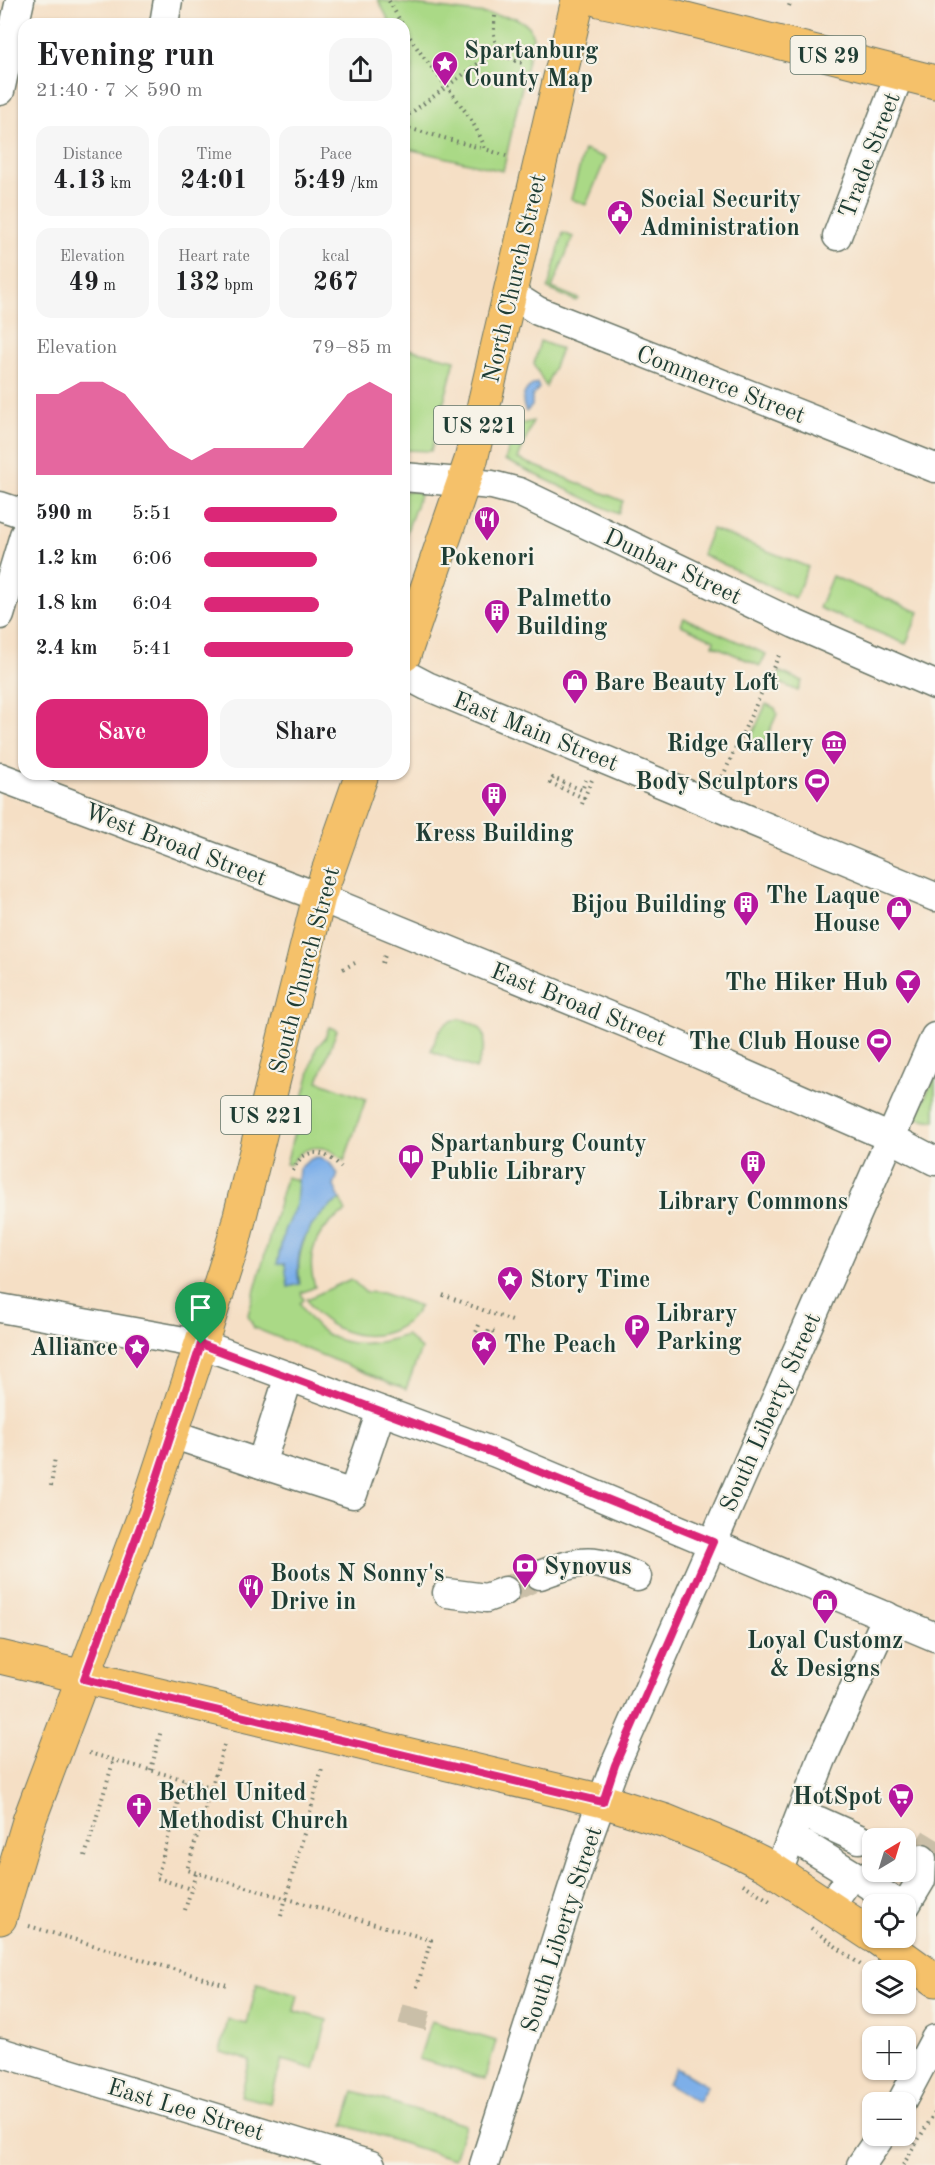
<!DOCTYPE html>
<meta charset="utf-8">
<style>
:root{--surface:#fff;--page:#f6f6f6;--text:#202124;--muted:#757577;--accent:#db2777}
body{margin:0;font-family:"Old Standard TT",serif;background:var(--page);color:var(--text);height:100vh;display:flex;flex-direction:column;font-size:22px;white-space:nowrap}
*{box-sizing:border-box;margin:0}
p{font-size:20px;color:var(--muted)}
.icon{flex:none;width:33px;height:33px;fill:none;stroke:currentColor;stroke-width:2;stroke-linecap:round;stroke-linejoin:round}
.map{position:relative;flex:1;overflow:hidden}
.sheet{position:absolute;left:18px;top:18px;width:392px;height:762px;display:flex;flex-direction:column;background:var(--surface);border-radius:18px;box-shadow:0 2px 4px #0004}
.sheet>*{flex:none}
.needle{width:39px;rotate:38deg}
.buttons{position:absolute;left:862px;top:1828px;display:grid;gap:12px}
.buttons a{display:grid;place-items:center;width:54px;height:54px;border-radius:12px;background:var(--surface);box-shadow:0 2px 4px #0004;font-size:30px}
.pin{position:absolute;display:grid;place-items:center;width:51px;height:51px;color:#fff;margin:-62px -26px;border-radius:50% 50% 50% 0;rotate:-45deg;box-shadow:0 0 6px #0007}
.pin .icon{rotate:45deg}
.round{display:grid;place-items:center;flex:none;width:63px;height:63px;border-radius:18px;background:var(--page)}
.head{display:flex;align-items:center;justify-content:space-between;height:102px;padding:0 18px}
h1{font-size:33px;font-weight:700;line-height:45px}
.metrics{display:grid;grid-template-columns:repeat(3,1fr);gap:9px;height:102px;padding:6px 18px}
.metrics div{display:grid;align-content:center;border-radius:15px;background:var(--page);text-align:center}
.metrics b{font-size:26px;font-weight:700}
.metrics small{font-size:16px;font-weight:400}
.metrics p{font-size:16px}
.chart{height:168px;padding:12px 18px}
.chart p{display:flex;justify-content:space-between}
.chart svg{width:100%;height:108px;margin-top:6px;fill:var(--accent);opacity:.7}
.action{display:flex;gap:12px;margin-top:auto;padding:12px 18px}
.action a{flex:1;height:69px;border-radius:18px;background:var(--accent);color:#fff;font-size:24px;font-weight:700;line-height:69px;text-align:center}
.action a+a{background:var(--page);color:var(--text)}
ul{padding:0 18px;list-style:none;font-size:20px}
li{display:grid;grid-template-columns:96px 72px 1fr;align-items:center;height:45px}
li i{height:15px;border-radius:8px;background:var(--accent)}
.map>svg:first-child{display:block}
</style>
<div class="map">
<svg width="935" height="2165" viewBox="0 0 935 2165">
<rect width="100%" height="100%" fill="#f7f3e8"/>
<filter id="ink" filterUnits="userSpaceOnUse"><feTurbulence type="fractalNoise" baseFrequency=".0167" numOctaves="2"/><feDisplacementMap in="SourceGraphic" scale="12" xChannelSelector="R" yChannelSelector="G"/><feConvolveMatrix kernelMatrix="1 2 1 2 8 2 1 2 1" color-interpolation-filters="sRGB"/></filter>
<filter id="wash" filterUnits="userSpaceOnUse"><feTurbulence type="fractalNoise" baseFrequency=".008" numOctaves="4" result="noise"/><feDisplacementMap in="SourceGraphic" scale="24" xChannelSelector="R" yChannelSelector="G"/><feGaussianBlur stdDeviation="1.35" result="paint"/><feColorMatrix in="noise" values="0 0 0 0 0 0 0 0 0 0 0 0 0 0 0 0 0 1.4 0 .05"/><feComposite in="paint" operator="in"/></filter>
<g filter="url(#wash)">
<rect width="100%" height="100%" fill="#f5dfc5"/>
<g fill="#aad986" stroke="#648b5d" stroke-width="1.5">
<path d="M 378,0 L 516,18 L 529,26 L 533,37 L 503,171 L 404,148 L 404,104 L 412,67 L 404,50 L 404,24 L 391,24 Z"/>
<path d="M 584,150 L 606,158 L 586,205 L 571,199 Z"/>
<path d="M 563,233 L 573,237 L 552,288 L 579,299 L 576,301 L 548,289 Z"/>
<path d="M 540,341 L 561,349 L 546,387 L 534,364 Z"/>
<path d="M 404,348 L 455,360 L 431,451 L 404,450 Z"/>
<path d="M 533,421 L 518,459 L 623,501 L 618,514 L 505,460 L 517,425 Z"/>
<path d="M 404,491 L 421,492 L 404,539 Z"/>
<path d="M 712,529 L 808,567 L 795,598 L 702,554 Z"/>
<path d="M 832,576 L 919,612 L 906,644 L 819,608 Z"/>
<path d="M 684,618 L 766,654 L 760,666 L 713,645 L 714,640 L 681,625 Z"/>
<path d="M 780,672 L 802,681 L 798,691 L 776,681 Z"/>
<path d="M 766,704 L 775,708 L 777,714 L 761,750 L 757,751 L 747,747 Z"/>
<path d="M 460,1019 C 494,1028 486,1043 476,1069 L 431,1051 C 438,1034 440,1021 460,1019 Z"/>
<path d="M 329,1027 L 337,1030 L 318,1081 L 366,1099 L 344,1161 C 326,1142 304,1143 290,1165 L 286,1164 L 316,1048 L 325,1038 Z"/>
<path d="M 935,1075 L 935,1121 L 916,1118 Z"/>
<path d="M 286,1177 L 297,1180 L 299,1193 L 286,1263 L 288,1287 L 300,1284 C 294,1246 310,1220 340,1199 L 346,1212 C 316,1228 305,1255 315,1287 L 301,1293 L 304,1300 L 300,1303 C 322,1348 363,1350 406,1335 L 421,1349 L 406,1389 L 254,1328 L 248,1315 Z"/>
<path d="M 351,1279 L 365,1292 L 382,1293 L 420,1306 C 395,1351 328,1341 307,1299 Z"/>
<path d="M 257,1984 L 298,1995 L 294,2011 L 327,2020 L 314,2069 L 282,2060 L 270,2103 L 241,2096 L 250,2060 L 220,2052 L 228,2020 L 247,2024 Z"/>
<path d="M 431,2021 L 496,2041 L 485,2079 L 419,2059 Z"/>
<path d="M 354,2091 L 465,2125 L 454,2159 L 344,2125 Z"/>
</g>
<g fill="#7dafe9" stroke="#4e768e" stroke-width="1.5">
<path d="M 537,383 L 539,388 L 532,396 L 532,406 L 526,412 C 520,399 523,388 537,383 Z"/>
<path d="M 316,1157 L 329,1162 L 338,1174 L 334,1186 L 340,1199 C 310,1220 293,1246 299,1284 L 288,1287 L 285,1264 L 277,1264 L 284,1231 L 296,1205 L 299,1169 L 309,1160 Z"/>
<path d="M 676,2068 L 707,2086 L 698,2102 L 667,2084 Z"/>
</g>
</g>
<g filter="url(#ink)">
<g fill="none" stroke-linecap="round" stroke-linejoin="round">
<g stroke="#cabfa8" stroke-width="28" stroke-dasharray="28 14" stroke-linecap="butt">
<path d="M 505,1591 L 540,1575"/>
<path d="M 922,1859 L 935,1838"/>
<path d="M 412,2027 L 417,2008"/>
</g>
<g stroke="#6a7667" stroke-width="31">
<g id="minor">
<path d="M 164,24 L 168,0"/>
<path d="M 0,91 L 20,0"/>
<path d="M 837,236 L 900,73"/>
<path d="M 511,294 L 538,311 L 935,468"/>
<path d="M 404,477 L 492,485 L 519,492 L 795,624 L 935,685"/>
<path d="M 0,506 L 24,514"/>
<path d="M 0,615 L 24,535"/>
<path d="M 404,674 L 427,686 L 935,897"/>
<path d="M 0,777 L 319,897 L 648,1032 L 891,1138 L 935,1161"/>
<path d="M 0,1308 L 201,1344 L 496,1453 L 935,1637"/>
<path d="M 289,1376 L 261,1464 L 353,1494 L 381,1411"/>
<path d="M 172,1434 L 261,1464"/>
<path d="M 540,1575 C 583,1558 595,1558 637,1577"/>
<path d="M 447,1593 L 486,1598 L 505,1591"/>
<path d="M 819,1821 L 859,1839"/>
<path d="M 805,1845 L 852,1874"/>
<path d="M 778,1872 L 822,1759 L 887,1616"/>
<path d="M 906,1905 L 921,1880 L 922,1859"/>
<path d="M 830,1906 L 852,1874 L 900,1905"/>
<path d="M 0,2052 L 371,2165"/>
<path d="M 901,2103 L 935,2039"/>
<path d="M 484,2165 L 590,1833 L 615,1765 L 935,1037"/>
<path d="M 861,2165 L 881,2136"/>
</g>
</g>
<g stroke="#6a7667" stroke-width="35">
<g id="major">
<path d="M 599,0 L 674,16 L 935,82"/>
<path d="M 404,655 L 471,460 L 578,0"/>
<path d="M 0,1657 L 603,1801 L 666,1821 L 734,1849 L 766,1865 L 873,1936"/>
<path d="M 0,1918 L 29,1821 L 148,1505 L 201,1344 L 234,1240 L 319,897 L 362,774"/>
<path d="M 877,1938 L 935,1980"/>
</g>
</g>
<g stroke="#6a7667" stroke-width="4" stroke-dasharray="1.5 4.5" stroke-linecap="butt">
<path d="M 389,1 L 402,24"/>
<path d="M 789,6 L 791,0"/>
<path d="M 495,16 C 491,45 497,57 526,64"/>
<path d="M 404,27 C 426,68 472,108 485,149 L 506,156"/>
<path d="M 404,118 L 498,49"/>
<path d="M 404,127 L 484,149"/>
<path d="M 720,782 L 780,653"/>
<path d="M 584,798 L 592,780"/>
<path d="M 582,804 L 584,798 L 550,783 L 553,778 L 582,790 L 587,777"/>
<path d="M 382,963 L 386,953"/>
<path d="M 343,969 L 355,963"/>
<path d="M 293,1171 C 303,1145 325,1150 341,1167"/>
<path d="M 443,1295 L 512,1321"/>
<path d="M 479,1325 L 475,1335 L 486,1339 L 489,1330 L 495,1332"/>
<path d="M 51,1486 L 55,1457"/>
<path d="M 224,1745 L 187,1870 L 431,1940 L 416,1990"/>
<path d="M 89,1753 L 211,1787"/>
<path d="M 151,1770 L 161,1730"/>
<path d="M 184,1780 L 157,1878 L 191,1889"/>
<path d="M 85,1856 L 114,1759"/>
<path d="M 743,1884 L 770,1901"/>
<path d="M 185,1910 L 196,1873"/>
<path d="M 281,1916 L 322,1769"/>
<path d="M 29,1926 L 230,1986"/>
<path d="M 811,1928 L 873,1974"/>
<path d="M 906,1998 L 913,2002"/>
<path d="M 903,2165 L 935,2112"/>
</g>
<use href="#minor" stroke="#fff" stroke-width="28"/>
<use href="#major" stroke="#f5c16b" stroke-width="33"/>
</g>
</g>
<g fill="none" stroke-linecap="round" stroke-linejoin="round" filter="url(#ink)">
<g stroke="#fff" stroke-width="12">
<path id="route" d="M 201,1344 L 496,1454 L 713,1542 L 615,1765 L 603,1802 L 84,1679 L 148,1505 Z"/>
</g>
<use href="#route" stroke="#db2777" stroke-width="8"/>
</g>
<defs>
<g id="sight-pin" transform="scale(1.35)"><path d="M0 17L-7.5 6A9.5 9.5 0 1 1 7.5 6Z" fill="#b5179e" stroke="#f7f3e8"/><path d="M0-6L1.8-2.2L6-1.7L2.9 1.2L3.7 5.4L0 3.3L-3.7 5.4L-2.9 1.2L-6-1.7L-1.8-2.2Z" fill="#fff"/></g>
<g id="civic-pin" transform="scale(1.35)"><path d="M0 17L-7.5 6A9.5 9.5 0 1 1 7.5 6Z" fill="#b5179e" stroke="#f7f3e8"/><path d="M-.6-6.5H3V-4.5H.6V-3L4-1V1h2V6H-6V1h2V-1L-.6-3ZM-1.2 2.5V6h2.4V2.5Z" fill="#fff"/></g>
<g id="restaurant-pin" transform="scale(1.35)"><path d="M0 17L-7.5 6A9.5 9.5 0 1 1 7.5 6Z" fill="#b5179e" stroke="#f7f3e8"/><path d="M-5-6h1v4h1v-4h1v4h1v-4h1v5L-1.5 .5V6h-2V.5L-5-1ZM5-6V6H3V1.5H1.5Q1.5-4 5-6Z" fill="#fff"/></g>
<g id="building-pin" transform="scale(1.35)"><path d="M0 17L-7.5 6A9.5 9.5 0 1 1 7.5 6Z" fill="#b5179e" stroke="#f7f3e8"/><path d="M-4-6H4V6H1V3H-1V6H-4ZM-2.5-4.3h1.7v1.8h-1.7ZM.8-4.3h1.7v1.8H.8ZM-2.5-1h1.7V.8h-1.7ZM.8-1h1.7V.8H.8Z" fill="#fff"/></g>
<g id="shop-pin" transform="scale(1.35)"><path d="M0 17L-7.5 6A9.5 9.5 0 1 1 7.5 6Z" fill="#b5179e" stroke="#f7f3e8"/><path d="M-5-2.5h2.3a2.7 3.5 0 0 1 5.4 0H5L5.5 6h-11ZM-1.5-2.5h3a1.5 2.3 0 0 0-3 0Z" fill="#fff"/></g>
<g id="museum-pin" transform="scale(1.35)"><path d="M0 17L-7.5 6A9.5 9.5 0 1 1 7.5 6Z" fill="#b5179e" stroke="#f7f3e8"/><path d="M0-6L6-3V-2H-6V-3ZM-5-1h2V3h-2ZM-1-1h2V3h-2ZM3-1h2V3H3ZM-6 4H6V6H-6Z" fill="#fff"/></g>
<g id="stadium-pin" transform="scale(1.35)"><path d="M0 17L-7.5 6A9.5 9.5 0 1 1 7.5 6Z" fill="#b5179e" stroke="#f7f3e8"/><path d="M0-5a6.5 5 0 1 0 0 10a6.5 5 0 1 0 0-10ZM-3.5-1.8h7v3.6h-7Z" fill="#fff"/></g>
<g id="bar-pin" transform="scale(1.35)"><path d="M0 17L-7.5 6A9.5 9.5 0 1 1 7.5 6Z" fill="#b5179e" stroke="#f7f3e8"/><path d="M-6-5H6L.8 .8V4.5H3.5V6h-7V4.5H-.8V.8Z" fill="#fff"/></g>
<g id="library-pin" transform="scale(1.35)"><path d="M0 17L-7.5 6A9.5 9.5 0 1 1 7.5 6Z" fill="#b5179e" stroke="#f7f3e8"/><path d="M-6-4Q-3-5.5-.7-3.5V5Q-3 3-6 4ZM6-4Q3-5.5 .7-3.5V5Q3 3 6 4Z" fill="#fff"/></g>
<g id="parking-pin" transform="scale(1.35)"><path d="M0 17L-7.5 6A9.5 9.5 0 1 1 7.5 6Z" fill="#b5179e" stroke="#f7f3e8"/><path d="M-3.5-5.5H1a3.5 3.5 0 0 1 0 7H-1V5.5H-3.5ZM-1-3.4V-.6H.8a1.4 1.4 0 0 0 0-2.8Z" fill="#fff"/></g>
<g id="bank-pin" transform="scale(1.35)"><path d="M0 17L-7.5 6A9.5 9.5 0 1 1 7.5 6Z" fill="#b5179e" stroke="#f7f3e8"/><path d="M-6-4H6V4H-6ZM0-2.3a2.3 2.3 0 1 0 0 4.6a2.3 2.3 0 1 0 0-4.6Z" fill="#fff"/></g>
<g id="supermarket-pin" transform="scale(1.35)"><path d="M0 17L-7.5 6A9.5 9.5 0 1 1 7.5 6Z" fill="#b5179e" stroke="#f7f3e8"/><path d="M-6-5.5h2.5l.6 2H6L4.5 2H-2.5L-4.4-4H-6ZM-1.5 3.2a1.3 1.3 0 1 0 .1 0ZM3 3.2a1.3 1.3 0 1 0 .1 0Z" fill="#fff"/></g>
<g id="church-pin" transform="scale(1.35)"><path d="M0 17L-7.5 6A9.5 9.5 0 1 1 7.5 6Z" fill="#b5179e" stroke="#f7f3e8"/><path d="M-1.2-6h2.4v3.5h3.3v2.4h-3.3V6h-2.4V-.1h-3.3v-2.4h3.3Z" fill="#fff"/></g>
</defs>
<g fill-rule="evenodd">
<use href="#sight-pin" x="445" y="64"/>
<use href="#civic-pin" x="620" y="213"/>
<use href="#restaurant-pin" x="487" y="519"/>
<use href="#building-pin" x="497" y="612"/>
<use href="#shop-pin" x="575" y="682"/>
<use href="#museum-pin" x="834" y="743"/>
<use href="#stadium-pin" x="817" y="781"/>
<use href="#building-pin" x="494" y="795"/>
<use href="#building-pin" x="746" y="904"/>
<use href="#shop-pin" x="899" y="909"/>
<use href="#bar-pin" x="908" y="982"/>
<use href="#stadium-pin" x="879" y="1041"/>
<use href="#library-pin" x="411" y="1157"/>
<use href="#building-pin" x="753" y="1163"/>
<use href="#sight-pin" x="510" y="1279"/>
<use href="#parking-pin" x="637" y="1327"/>
<use href="#sight-pin" x="484" y="1344"/>
<use href="#sight-pin" x="137" y="1347"/>
<use href="#bank-pin" x="525" y="1566"/>
<use href="#restaurant-pin" x="251" y="1587"/>
<use href="#shop-pin" x="825" y="1602"/>
<use href="#supermarket-pin" x="901" y="1796"/>
<use href="#church-pin" x="139" y="1806"/>
</g>
<g text-anchor="middle" stroke-width="4.5" stroke-linejoin="round" paint-order="stroke">
<g fill="#f7f3e8" stroke="#60746a" stroke-width="1.5">
<rect x="790.5" y="36" width="75" height="38" rx="4.5"/>
<rect x="434" y="406" width="90" height="38" rx="4.5"/>
<rect x="221" y="1096" width="90" height="38" rx="4.5"/>
</g>
<g font-size="22" font-weight="bold" fill="#1f3d34">
<text x="828" y="63">US 29</text>
<text x="479" y="433">US 221</text>
<text x="266" y="1123">US 221</text>
</g>
<g font-size="24" font-weight="bold" fill="#1f3d34" stroke="#f7f3e8" text-anchor="start">
<text x="464" y="58">Spartanburg<tspan x="464" dy="28">County Map</tspan></text>
<text x="640" y="207">Social Security<tspan x="640" dy="28">Administration</tspan></text>
<text x="487" y="565" text-anchor="middle">Pokenori</text>
<text x="516" y="606">Palmetto<tspan x="516" dy="28">Building</tspan></text>
<text x="594" y="690">Bare Beauty Loft</text>
<text x="814" y="751" text-anchor="end">Ridge Gallery</text>
<text x="798" y="789" text-anchor="end">Body Sculptors</text>
<text x="494" y="841" text-anchor="middle">Kress Building</text>
<text x="880" y="903" text-anchor="end">The Laque<tspan x="880" dy="28">House</tspan></text>
<text x="726" y="912" text-anchor="end">Bijou Building</text>
<text x="888" y="990" text-anchor="end">The Hiker Hub</text>
<text x="860" y="1049" text-anchor="end">The Club House</text>
<text x="430" y="1151">Spartanburg County<tspan x="430" dy="28">Public Library</tspan></text>
<text x="753" y="1209" text-anchor="middle">Library Commons</text>
<text x="530" y="1287">Story Time</text>
<text x="656" y="1321">Library<tspan x="656" dy="28">Parking</tspan></text>
<text x="504" y="1352">The Peach</text>
<text x="118" y="1355" text-anchor="end">Alliance</text>
<text x="544" y="1574">Synovus</text>
<text x="270" y="1581">Boots N Sonny's<tspan x="270" dy="28">Drive in</tspan></text>
<text x="825" y="1648" text-anchor="middle">Loyal Customz<tspan x="825" dy="28">&amp; Designs</tspan></text>
<text x="158" y="1800">Bethel United<tspan x="158" dy="28">Methodist Church</tspan></text>
<text x="882" y="1804" text-anchor="end">HotSpot</text>
</g>
<g font-size="24" fill="#1f3d34" stroke="#f7f3e8">
<text transform="translate(869 155) rotate(-69)" y="8">Trade Street</text>
<text transform="translate(514 278) rotate(-77)" y="8">North Church Street</text>
<text transform="translate(721 384) rotate(21)" y="8">Commerce Street</text>
<text transform="translate(673 566) rotate(25)" y="8">Dunbar Street</text>
<text transform="translate(536 731) rotate(22)" y="8">East Main Street</text>
<text transform="translate(176 844) rotate(21)" y="8">West Broad Street</text>
<text transform="translate(304 970) rotate(-75)" y="8">South Church Street</text>
<text transform="translate(579 1004) rotate(22)" y="8">East Broad Street</text>
<text transform="translate(770 1412) rotate(-66)" y="8">South Liberty Street</text>
<text transform="translate(561 1929) rotate(-72)" y="8">South Liberty Street</text>
<text transform="translate(186 2109) rotate(17)" y="8">East Lee Street</text>
</g>
</g>
</svg>
<div class="buttons">
<a><svg class="needle" viewBox="-14 -14 28 28"><path d="M0-13l5 13h-10z" fill="#e53935"/><path d="M0 13l5-13h-10z" fill="#757577"/></svg></a>
<a><svg class="icon" aria-label="locate" viewBox="0 0 24 24"><circle cx="12" cy="12" r="6"/><path d="M12 2v4M12 18v4M2 12h4M18 12h4"/></svg></a>
<a><svg class="icon" aria-label="layers" viewBox="0 0 24 24"><path d="M12 4l9 5-9 5-9-5zM3 14l9 5 9-5"/></svg></a>
<a>+</a>
<a>−</a>
</div>
<div class="pin" style="left:201px;top:1344px;background:#1e9e55"><svg class="icon" aria-label="arrive" viewBox="0 0 24 24"><path d="M6 21V4h12l-3 4 3 4H6"/></svg></div>
<section class="sheet">
<div class="head"><div><h1>Evening run</h1><p>21:40 · 7 × 590 m</p></div><a class="round"><svg class="icon" aria-label="share" viewBox="0 0 24 24"><path d="M12 15V3M7 8l5-5 5 5M5 13v7h14v-7"/></svg></a></div>
<div class="metrics">
<div><p>Distance</p><b>4.13<small> km</small></b></div>
<div><p>Time</p><b>24:01</b></div>
<div><p>Pace</p><b>5:49<small> /km</small></b></div>
</div>
<div class="metrics">
<div><p>Elevation</p><b>49<small> m</small></b></div>
<div><p>Heart rate</p><b>132<small> bpm</small></b></div>
<div><p>kcal</p><b>267</b></div>
</div>
<div class="chart"><p><span>Elevation</span>79–85 m</p>
<svg viewBox="0 0 160 44" preserveAspectRatio="none"><path d="M0 44V11L10 11L20 6L30 6L40 11L50 22L60 33L70 38L80 33L90 33L100 33L110 33L120 33L130 22L140 11L150 6L160 11V44z"/></svg>
</div>
<ul>
<li><b>590 m</b>5:51<i style="width:71%"></i></li>
<li><b>1.2 km</b>6:06<i style="width:60%"></i></li>
<li><b>1.8 km</b>6:04<i style="width:61%"></i></li>
<li><b>2.4 km</b>5:41<i style="width:79%"></i></li>
</ul>
<div class="action"><a>Save</a><a>Share</a></div>
</section>
</div>
